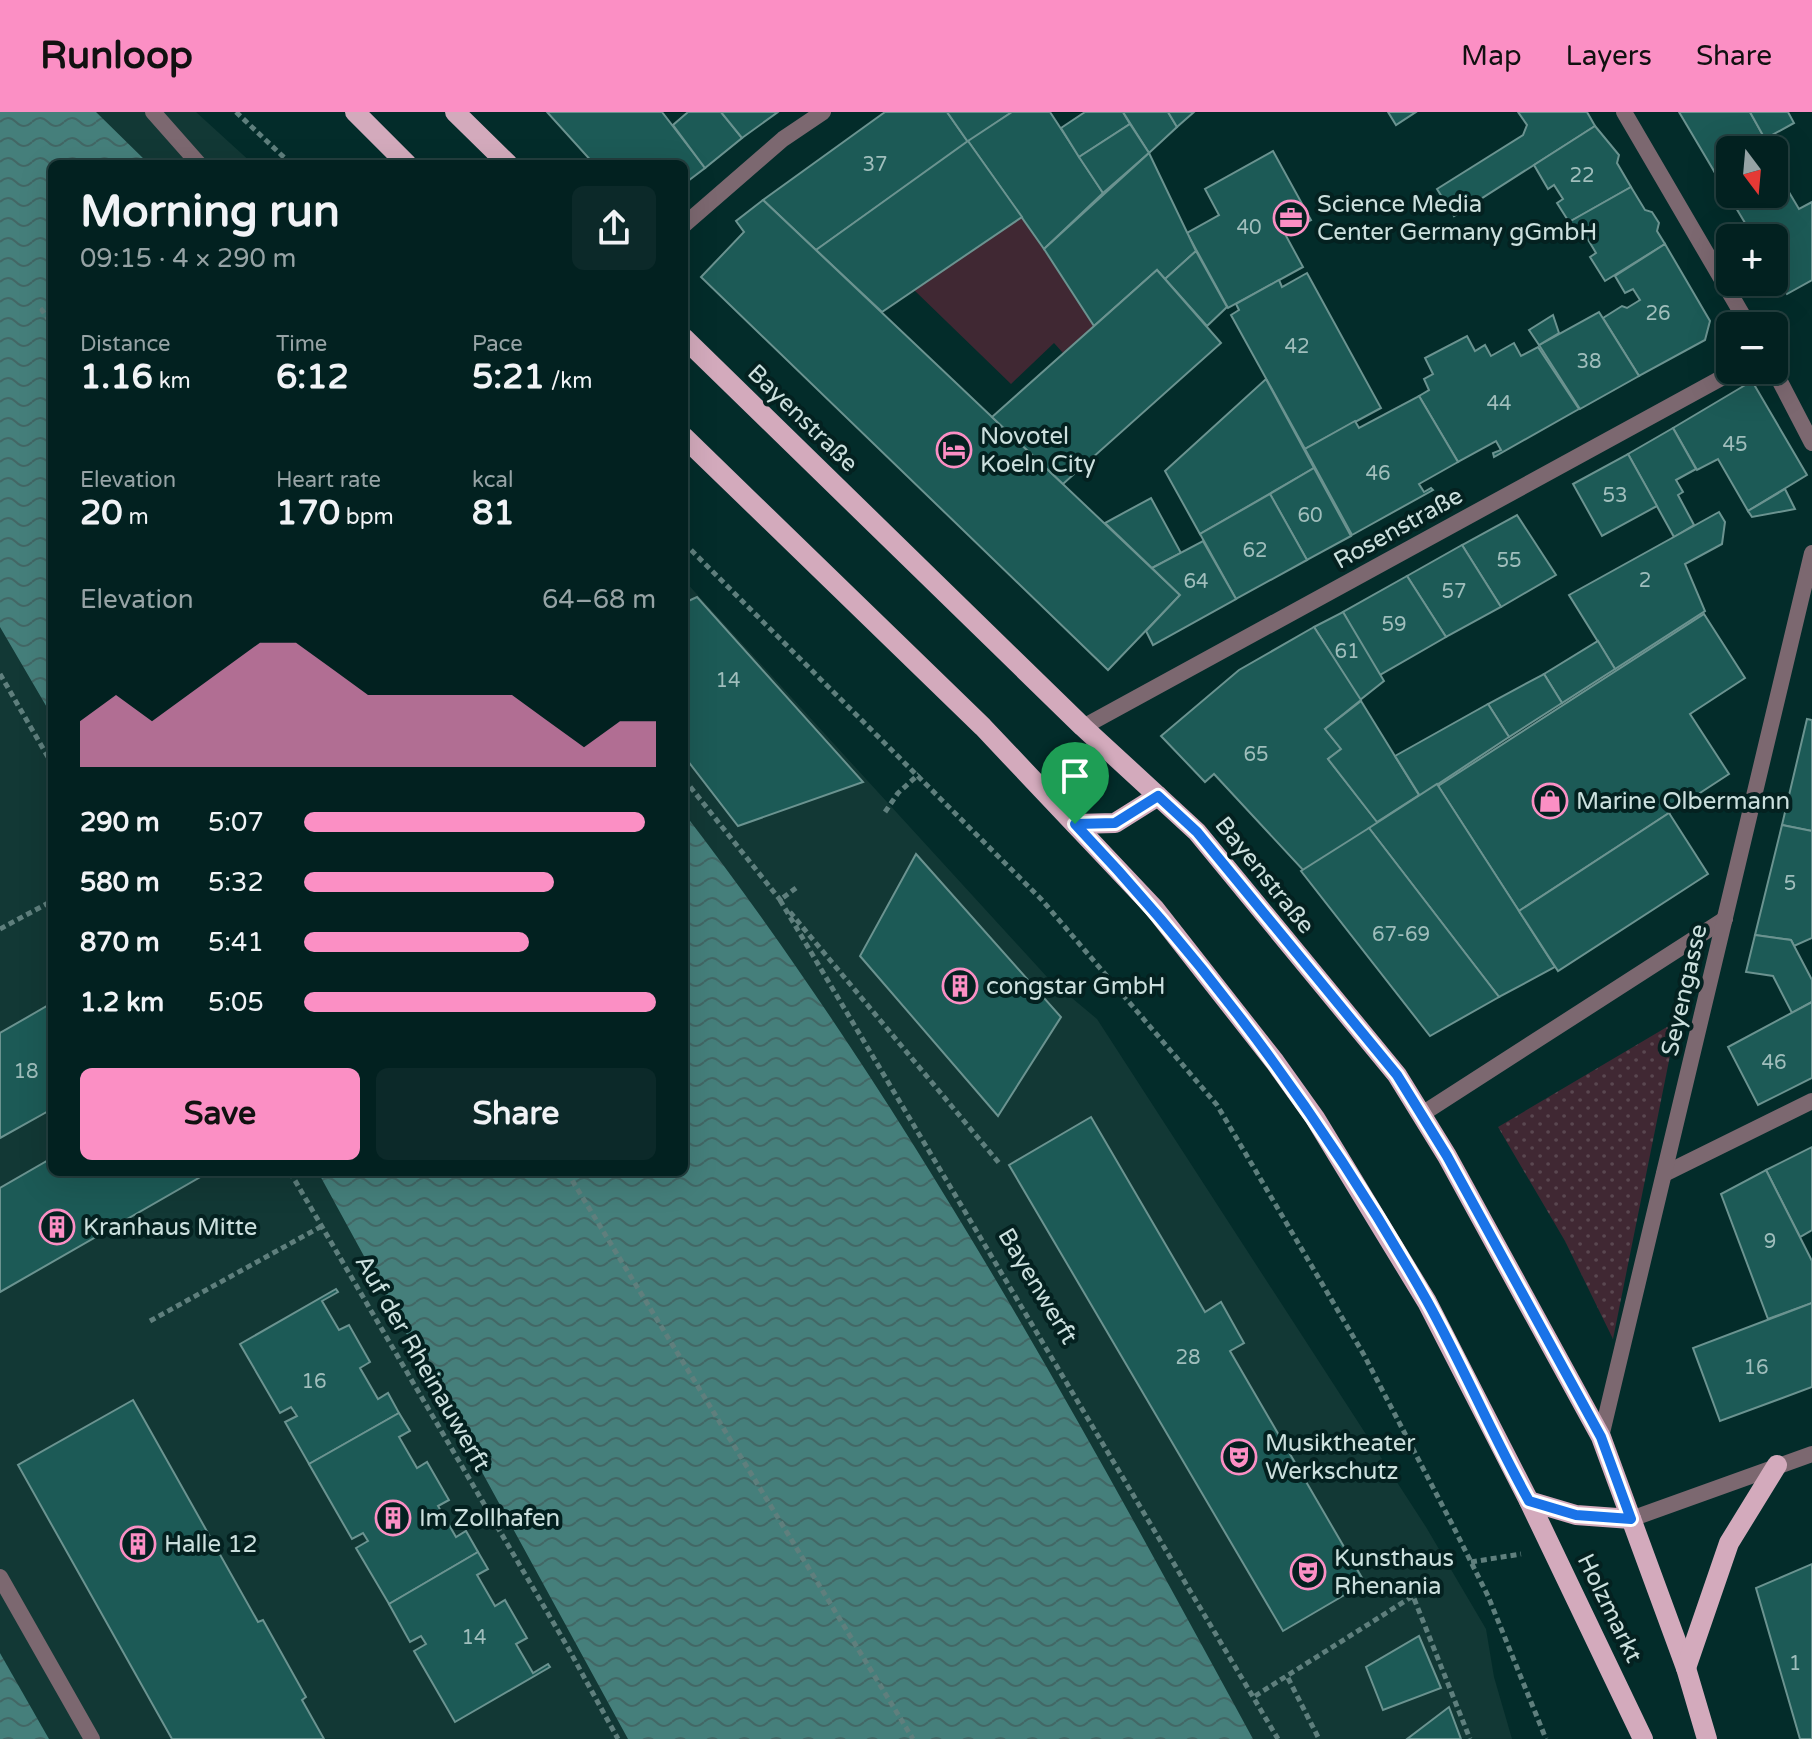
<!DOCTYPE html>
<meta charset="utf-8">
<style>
:root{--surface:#022120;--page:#0c2929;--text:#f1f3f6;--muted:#96a3a5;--line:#233e3e;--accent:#fb8fc4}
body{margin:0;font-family:"Varela Round",sans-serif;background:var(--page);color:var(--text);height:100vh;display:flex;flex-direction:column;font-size:30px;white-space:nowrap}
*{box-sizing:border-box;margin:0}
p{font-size:26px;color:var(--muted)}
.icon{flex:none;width:44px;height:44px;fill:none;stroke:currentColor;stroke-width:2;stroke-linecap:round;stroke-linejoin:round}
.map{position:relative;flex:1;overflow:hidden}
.details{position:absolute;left:48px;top:48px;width:640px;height:1016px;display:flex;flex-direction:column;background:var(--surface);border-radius:12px;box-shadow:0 8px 32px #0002,0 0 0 2px var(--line)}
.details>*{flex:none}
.needle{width:52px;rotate:164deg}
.tools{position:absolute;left:1716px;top:24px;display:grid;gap:16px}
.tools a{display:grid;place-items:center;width:72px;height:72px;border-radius:12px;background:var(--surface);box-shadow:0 8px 32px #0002,0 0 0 2px var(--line);font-size:40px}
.pin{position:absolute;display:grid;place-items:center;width:68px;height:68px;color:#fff;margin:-82px -34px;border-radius:50% 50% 50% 0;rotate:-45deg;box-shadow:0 0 8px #0007}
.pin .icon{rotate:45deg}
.round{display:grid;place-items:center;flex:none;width:84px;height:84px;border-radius:12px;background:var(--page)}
.head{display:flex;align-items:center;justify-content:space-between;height:136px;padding:0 32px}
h1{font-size:44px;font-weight:700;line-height:60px}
.figures{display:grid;grid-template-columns:repeat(3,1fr);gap:12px;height:136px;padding:8px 32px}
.figures div{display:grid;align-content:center}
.figures b{font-size:34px;font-weight:700}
.figures small{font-size:22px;font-weight:400}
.figures p{font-size:22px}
.chart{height:224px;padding:16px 32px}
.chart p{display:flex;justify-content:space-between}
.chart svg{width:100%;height:144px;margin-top:8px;fill:var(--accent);opacity:.7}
.cta{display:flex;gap:16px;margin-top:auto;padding:16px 32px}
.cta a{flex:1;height:92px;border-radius:12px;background:var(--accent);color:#111;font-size:32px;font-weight:700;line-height:92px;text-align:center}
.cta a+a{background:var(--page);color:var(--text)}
ul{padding:0 32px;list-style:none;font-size:26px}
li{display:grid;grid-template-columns:128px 96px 1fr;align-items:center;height:60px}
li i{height:20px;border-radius:10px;background:var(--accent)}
header{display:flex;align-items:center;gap:48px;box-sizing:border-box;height:112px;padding:0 40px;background:var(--accent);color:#111}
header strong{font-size:38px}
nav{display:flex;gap:44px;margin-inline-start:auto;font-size:28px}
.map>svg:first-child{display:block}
</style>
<header>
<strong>Runloop</strong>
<nav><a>Map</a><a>Layers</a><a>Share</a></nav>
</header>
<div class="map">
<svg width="1812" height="1627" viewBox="0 0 1812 1627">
<defs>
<pattern id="park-dots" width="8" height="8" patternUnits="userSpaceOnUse" patternTransform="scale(2)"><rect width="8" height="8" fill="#402833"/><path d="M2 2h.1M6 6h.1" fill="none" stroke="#5a4750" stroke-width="1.8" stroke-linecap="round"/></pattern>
<pattern id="water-waves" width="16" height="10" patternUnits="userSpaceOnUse" patternTransform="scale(2)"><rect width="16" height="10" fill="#457f7b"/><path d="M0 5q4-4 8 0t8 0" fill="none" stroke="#426765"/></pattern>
</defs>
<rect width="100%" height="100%" fill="#032c2a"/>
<path fill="#123835" d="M 0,0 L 196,0 L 253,52 L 52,52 L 52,1060 L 684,1060 L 684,468 L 1048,866 L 1097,907 L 1426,1415 L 1486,1517 L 1494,1565 L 1512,1627 L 49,1627 L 0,1541 Z"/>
<path fill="#402833" d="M 1022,105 L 1094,214 L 1063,241 L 1054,231 L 1011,272 L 914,178 Z"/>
<path fill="url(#park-dots)" d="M 1677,909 L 1613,1227 L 1565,1129 L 1498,1015 Z"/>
<g fill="url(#water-waves)">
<path d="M 0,0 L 96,0 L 149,52 L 52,52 L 52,604 L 0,515 Z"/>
<path d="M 684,701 C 905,988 1080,1309 1253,1627 L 628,1627 L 318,1060 L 684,1060 Z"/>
<path d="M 0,1541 L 49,1627 L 0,1627 Z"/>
</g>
<g fill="#1c5a56" stroke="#6b9390" stroke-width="2">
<path d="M 547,0 L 662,0 L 705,56 L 684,72 L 684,52 L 594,52 Z"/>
<path d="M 688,0 L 721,0 L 742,26 L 705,56 L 673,13 Z"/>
<path d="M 721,0 L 778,0 L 742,26 Z"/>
<path d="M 885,0 L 947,0 L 968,30 L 816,138 L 763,88 Z"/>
<path d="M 947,0 L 1012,0 L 968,30 Z"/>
<path d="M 1012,0 L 1050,0 L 1103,81 L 1044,137 L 968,29 Z"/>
<path d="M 1085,0 L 1123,0 L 1130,12 L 1079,45 L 1061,16 Z"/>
<path d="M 1123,0 L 1168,0 L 1177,15 L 1149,41 Z"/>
<path d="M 1168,0 L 1194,0 L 1177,15 Z"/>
<path d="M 1388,0 L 1416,0 L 1396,13 Z"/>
<path d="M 1518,0 L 1587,0 L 1595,14 L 1454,104 L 1437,77 L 1523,23 L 1527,13 Z"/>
<path d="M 1679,0 L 1750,0 L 1765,27 L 1748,38 L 1730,38 L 1730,49 L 1714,59 Z"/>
<path d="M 1750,0 L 1788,0 L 1794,11 L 1765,27 Z"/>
<path d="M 1130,12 L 1149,41 L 1103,81 L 1079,45 Z"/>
<path d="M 1595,14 L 1619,43 L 1617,51 L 1631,75 L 1569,110 L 1557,91 L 1563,87 L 1554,73 L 1548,77 L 1534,53 Z"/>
<path d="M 968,29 L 1022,105 L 882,200 L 816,138 Z"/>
<path d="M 1273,39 L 1311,108 L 1285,122 L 1303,155 L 1228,196 L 1187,121 L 1219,103 L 1205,77 Z"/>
<path d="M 1149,41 L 1196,139 L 1165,167 L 1157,158 L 1094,214 L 1044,137 Z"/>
<path d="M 1730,49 L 1730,82 L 1774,82 L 1774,55 L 1799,97 L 1812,90 L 1812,168 L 1787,182 L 1774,160 L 1774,126 L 1754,126 L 1714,59 Z"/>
<path d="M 1631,75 L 1645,98 L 1652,100 L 1659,111 L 1657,119 L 1665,132 L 1605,169 L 1590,145 L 1596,141 L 1587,126 L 1581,129 L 1569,110 Z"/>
<path d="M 763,88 L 1180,483 L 1108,558 L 701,165 L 744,120 L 736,109 Z"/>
<path d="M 1665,132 L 1710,209 L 1705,228 L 1639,264 L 1603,206 L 1622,194 L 1627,196 L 1640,188 L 1633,177 L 1625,181 L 1615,164 Z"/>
<path d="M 1196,139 L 1227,195 L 1207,214 L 1165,167 Z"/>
<path d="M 1157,158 L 1221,231 L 1063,372 L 992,305 Z"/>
<path d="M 1307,161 L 1381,296 L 1305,337 L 1231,203 L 1239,198 L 1236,192 L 1279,168 L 1282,175 Z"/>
<path d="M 1599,200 L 1639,264 L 1580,297 L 1539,233 Z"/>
<path d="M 1553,203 L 1559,221 L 1539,233 L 1529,218 Z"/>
<path d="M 1467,224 L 1475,239 L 1485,233 L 1491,244 L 1514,231 L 1521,244 L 1538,235 L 1579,297 L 1494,345 L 1493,341 L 1501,338 L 1496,329 L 1458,350 L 1419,284 L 1429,278 L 1424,267 L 1433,262 L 1425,246 Z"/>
<path d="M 1266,267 L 1314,356 L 1200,422 L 1165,359 Z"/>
<path d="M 1752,269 L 1807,363 L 1748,399 L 1718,347 L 1697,358 L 1673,316 Z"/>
<path d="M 1419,284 L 1458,350 L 1419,372 L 1424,380 L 1431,376 L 1433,378 L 1352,423 L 1305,337 L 1355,309 L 1359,316 Z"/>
<path d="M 1673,316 L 1696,357 L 1676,368 L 1683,380 L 1678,383 L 1694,413 L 1674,425 L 1628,342 Z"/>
<path d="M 1628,342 L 1657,394 L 1602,424 L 1573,372 Z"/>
<path d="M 1314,356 L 1351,424 L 1307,448 L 1270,382 Z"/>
<path d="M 1785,377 L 1795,397 L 1752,405 L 1748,399 Z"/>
<path d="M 1270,382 L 1307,448 L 1236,487 L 1200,422 Z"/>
<path d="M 1151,386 L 1181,441 L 1152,456 L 1105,411 Z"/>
<path d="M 1719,400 L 1725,410 L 1722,432 L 1685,452 L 1705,499 L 1615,557 L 1569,483 Z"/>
<path d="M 1517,403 L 1556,463 L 1501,495 L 1462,433 Z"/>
<path d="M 1203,429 L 1236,487 L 1153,533 L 1146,519 L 1180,483 L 1152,456 Z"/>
<path d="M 1462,433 L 1501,495 L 1446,525 L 1407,464 Z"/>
<path d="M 1407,464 L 1446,525 L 1378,564 L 1343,500 Z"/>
<path d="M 697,485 L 863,670 L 738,714 L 684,644 L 684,491 Z"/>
<path d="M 1343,500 L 1384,569 L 1360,588 L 1314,515 Z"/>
<path d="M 1704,502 L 1745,566 L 1690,602 L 1729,662 L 1519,799 L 1438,674 Z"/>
<path d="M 1314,515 L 1361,588 L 1325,617 L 1341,637 L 1328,647 L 1378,711 L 1304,759 L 1214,662 L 1205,670 L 1161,624 L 1239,558 Z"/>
<path d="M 1598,529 L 1615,557 L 1562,591 L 1544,562 Z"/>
<path d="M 1544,562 L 1562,591 L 1509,625 L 1488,592 Z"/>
<path d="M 1361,589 L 1419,683 L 1377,710 L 1328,647 L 1341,637 L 1325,617 Z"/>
<path d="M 1488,592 L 1509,625 L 1420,684 L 1395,644 Z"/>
<path d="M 1807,607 L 1812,608 L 1812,719 L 1782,713 Z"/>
<path d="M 1437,672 L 1555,855 L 1499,885 L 1369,716 Z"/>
<path d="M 1669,701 L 1708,762 L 1558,859 L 1519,799 Z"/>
<path d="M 1782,713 L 1812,719 L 1812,826 L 1794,834 L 1791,828 L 1755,823 Z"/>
<path d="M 1369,716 L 1499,885 L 1430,924 L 1301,759 Z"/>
<path d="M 916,742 L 1061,905 L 998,1004 L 860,844 Z"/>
<path d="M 1755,823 L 1791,828 L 1812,868 L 1812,890 L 1792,901 L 1773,864 L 1746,860 Z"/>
<path d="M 1812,890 L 1812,966 L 1758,993 L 1728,935 Z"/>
<path d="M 52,891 L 52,997 L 0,1026 L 0,921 Z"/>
<path d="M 1091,1005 L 1205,1200 L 1221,1190 L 1244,1231 L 1230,1239 L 1365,1471 L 1283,1519 L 1009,1053 Z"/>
<path d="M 1812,1035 L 1812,1118 L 1800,1125 L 1766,1058 Z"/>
<path d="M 52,1046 L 52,1060 L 209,1060 L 0,1180 L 0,1076 Z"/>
<path d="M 1766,1058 L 1812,1149 L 1812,1191 L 1768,1207 L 1721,1082 Z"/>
<path d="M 336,1177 L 338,1180 L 322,1189 L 339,1218 L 349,1213 L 370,1250 L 360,1256 L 378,1287 L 388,1281 L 399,1301 L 309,1352 L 285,1310 L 297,1304 L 291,1295 L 280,1301 L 240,1232 Z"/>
<path d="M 1812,1191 L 1812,1275 L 1720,1309 L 1693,1236 Z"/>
<path d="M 133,1288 L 258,1510 L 263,1508 L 306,1585 L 302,1588 L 324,1627 L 172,1627 L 81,1465 L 18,1353 Z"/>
<path d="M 399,1301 L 410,1319 L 399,1325 L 417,1356 L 427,1350 L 449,1388 L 438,1394 L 456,1425 L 466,1419 L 478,1440 L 389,1492 L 356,1436 L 368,1429 L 363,1421 L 352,1427 L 309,1352 Z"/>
<path d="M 478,1440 L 488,1457 L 477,1463 L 495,1494 L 505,1488 L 527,1526 L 516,1532 L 533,1561 L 548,1552 L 550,1555 L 455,1610 L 414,1539 L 426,1532 L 421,1524 L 410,1530 L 389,1492 Z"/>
<path d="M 1812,1452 L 1812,1627 L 1800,1627 L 1756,1476 Z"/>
<path d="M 1419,1524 L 1441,1576 L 1383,1598 L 1366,1555 Z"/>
<path d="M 1449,1595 L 1461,1627 L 1407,1627 Z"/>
</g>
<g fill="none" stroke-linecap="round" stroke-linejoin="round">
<g stroke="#5f7f7d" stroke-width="5" stroke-dasharray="6 4" stroke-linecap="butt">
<path d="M 236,0 L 291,52"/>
<path d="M 52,191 L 42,198 L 52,213"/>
<path d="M 684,431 L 1041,787 L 1217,993 L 1364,1243 L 1452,1412 L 1488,1484 L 1546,1627"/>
<path d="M 0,562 L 52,652"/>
<path d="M 684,667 L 781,789"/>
<path d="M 885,700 L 898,681 L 919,662"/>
<path d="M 796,776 L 780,788 L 1278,1627"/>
<path d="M 790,800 L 999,1051"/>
<path d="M 0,817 L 52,789"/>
<path d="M 290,1060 L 567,1534 L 618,1627"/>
<path d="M 567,1060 L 913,1627"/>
<path d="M 150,1209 L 322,1114"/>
<path d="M 1471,1450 L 1521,1442"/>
<path d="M 1288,1566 L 1319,1627"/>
<path d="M 1255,1584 L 1413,1484 L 1470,1627"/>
</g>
<g stroke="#7c6870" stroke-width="16">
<path d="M 153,0 L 199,52"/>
<path d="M 1422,1002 L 1725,807"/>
</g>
<path stroke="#7c6870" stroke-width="16" d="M 0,1465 L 92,1627"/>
<g stroke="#7c6870" stroke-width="16">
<path d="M 1624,0 L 1749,214"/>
<path d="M 684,113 L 783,27 L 823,0"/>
<path d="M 1774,258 L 1812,331"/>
<path d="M 1083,615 L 1736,258"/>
<path d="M 1664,1062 L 1812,989"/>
<path d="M 1601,1325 L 1812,441"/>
</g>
<path stroke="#7c6870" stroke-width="16" d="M 1631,1407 L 1812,1342"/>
<g stroke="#d3aabc" stroke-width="20">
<path d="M 355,0 L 407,52"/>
<path d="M 455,0 L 508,52"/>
<path d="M 684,226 L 1083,615 L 1197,720 L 1397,963 L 1447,1044 L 1601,1325 L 1686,1556 L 1707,1627"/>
<path d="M 684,325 L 983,615 L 1154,796 L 1275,950 L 1315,1006 L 1427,1190 L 1529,1389 L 1643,1627"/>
<path d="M 1075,712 L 1115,711 L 1158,684"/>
<path d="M 1529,1389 L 1576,1403 L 1631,1407"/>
<path d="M 1686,1556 L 1729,1431 L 1777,1353"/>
</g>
</g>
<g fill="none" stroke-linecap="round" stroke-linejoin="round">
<g stroke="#fff" stroke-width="16">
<path id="route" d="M 1158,684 L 1197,720 L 1397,963 L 1447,1044 L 1601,1325 L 1631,1407 L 1576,1403 L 1529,1389 C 1492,1323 1463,1254 1427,1189 C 1329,1016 1212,856 1075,712 L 1115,711 Z"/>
</g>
<use href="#route" stroke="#1a73e8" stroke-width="10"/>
</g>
<defs>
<g id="office-ring" transform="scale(1.8)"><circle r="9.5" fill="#042120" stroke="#fb8fc4" stroke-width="1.5"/><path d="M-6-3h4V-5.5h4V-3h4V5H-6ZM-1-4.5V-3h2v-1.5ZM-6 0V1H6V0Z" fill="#fb8fc4"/></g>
<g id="hotel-ring" transform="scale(1.8)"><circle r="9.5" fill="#042120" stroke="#fb8fc4" stroke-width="1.5"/><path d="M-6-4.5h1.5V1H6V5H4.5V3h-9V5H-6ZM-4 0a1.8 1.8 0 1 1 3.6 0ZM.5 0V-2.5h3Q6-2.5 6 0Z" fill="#fb8fc4"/></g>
<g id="shop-ring" transform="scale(1.8)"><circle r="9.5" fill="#042120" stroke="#fb8fc4" stroke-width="1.5"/><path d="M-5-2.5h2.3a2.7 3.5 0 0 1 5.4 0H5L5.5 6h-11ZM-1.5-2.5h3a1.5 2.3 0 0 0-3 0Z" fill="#fb8fc4"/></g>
<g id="building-ring" transform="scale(1.8)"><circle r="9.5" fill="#042120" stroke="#fb8fc4" stroke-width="1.5"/><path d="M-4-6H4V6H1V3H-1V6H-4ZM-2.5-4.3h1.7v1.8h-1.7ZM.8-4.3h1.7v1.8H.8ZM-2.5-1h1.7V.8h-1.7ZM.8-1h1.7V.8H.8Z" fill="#fb8fc4"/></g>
<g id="theatre-ring" transform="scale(1.8)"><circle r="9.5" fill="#042120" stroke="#fb8fc4" stroke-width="1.5"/><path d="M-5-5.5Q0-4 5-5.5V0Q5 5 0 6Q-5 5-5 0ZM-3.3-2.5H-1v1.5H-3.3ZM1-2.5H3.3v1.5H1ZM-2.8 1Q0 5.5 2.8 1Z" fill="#fb8fc4"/></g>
</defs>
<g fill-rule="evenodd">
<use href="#office-ring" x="1291" y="106"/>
<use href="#hotel-ring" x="954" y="338"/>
<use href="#shop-ring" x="1550" y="689"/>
<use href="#building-ring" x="960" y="874"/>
<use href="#building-ring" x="57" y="1115"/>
<use href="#theatre-ring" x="1239" y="1345"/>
<use href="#building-ring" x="393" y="1406"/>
<use href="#building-ring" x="138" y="1432"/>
<use href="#theatre-ring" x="1308" y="1460"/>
</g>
<g text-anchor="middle" stroke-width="8" stroke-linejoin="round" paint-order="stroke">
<g font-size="20" fill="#a0bebc">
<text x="875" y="59">37</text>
<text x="1582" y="70">22</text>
<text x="1249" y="122">40</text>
<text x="1658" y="208">26</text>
<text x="1297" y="241">42</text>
<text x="1589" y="256">38</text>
<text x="1499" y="298">44</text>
<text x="1735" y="339">45</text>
<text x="1378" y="368">46</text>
<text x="1615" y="390">53</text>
<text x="1310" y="410">60</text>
<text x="1255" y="445">62</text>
<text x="1509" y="455">55</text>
<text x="1645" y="475">2</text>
<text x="1196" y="476">64</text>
<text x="1454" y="486">57</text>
<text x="1394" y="519">59</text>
<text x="1347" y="546">61</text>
<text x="728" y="575">14</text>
<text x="1256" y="649">65</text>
<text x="1790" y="778">5</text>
<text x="1401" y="829">67-69</text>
<text x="1774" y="957">46</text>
<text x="26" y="966">18</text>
<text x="1770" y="1136">9</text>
<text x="1188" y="1252">28</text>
<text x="1756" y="1262">16</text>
<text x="314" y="1276">16</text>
<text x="474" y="1532">14</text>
<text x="1795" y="1558">1</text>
</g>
<g font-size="24" fill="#cce0de" stroke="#042120" text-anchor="start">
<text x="1317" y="100">Science Media<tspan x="1317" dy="28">Center Germany gGmbH</tspan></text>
<text x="980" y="332">Novotel<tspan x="980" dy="28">Koeln City</tspan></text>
<text x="1576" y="697">Marine Olbermann</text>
<text x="986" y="882">congstar GmbH</text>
<text x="83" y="1123">Kranhaus Mitte</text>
<text x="1265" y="1339">Musiktheater<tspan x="1265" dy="28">Werkschutz</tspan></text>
<text x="419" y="1414">Im Zollhafen</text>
<text x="164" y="1440">Halle 12</text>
<text x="1334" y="1454">Kunsthaus<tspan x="1334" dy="28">Rhenania</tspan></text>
</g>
<g font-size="24" fill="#cce0de" stroke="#042120">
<text transform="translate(803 306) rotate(44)" y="8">Bayenstraße</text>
<text transform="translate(1398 416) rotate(-29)" y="8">Rosenstraße</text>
<text transform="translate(1265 763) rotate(51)" y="8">Bayenstraße</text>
<text transform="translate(1684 878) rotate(-77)" y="8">Seyengasse</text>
<text transform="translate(1038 1174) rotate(59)" y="8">Bayenwerft</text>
<text transform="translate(423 1251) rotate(60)" y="8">Auf der Rheinauwerft</text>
<text transform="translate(1610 1496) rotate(64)" y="8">Holzmarkt</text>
</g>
</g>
</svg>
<div class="tools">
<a><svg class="needle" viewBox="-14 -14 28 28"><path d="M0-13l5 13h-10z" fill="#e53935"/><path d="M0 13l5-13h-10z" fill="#96a3a5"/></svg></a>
<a>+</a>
<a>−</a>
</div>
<div class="pin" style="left:1075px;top:712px;background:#1e9e55"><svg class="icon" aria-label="arrive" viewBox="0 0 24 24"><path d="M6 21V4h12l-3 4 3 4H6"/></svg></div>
<section class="details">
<div class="head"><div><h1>Morning run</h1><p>09:15 · 4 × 290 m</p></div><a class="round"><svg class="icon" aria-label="share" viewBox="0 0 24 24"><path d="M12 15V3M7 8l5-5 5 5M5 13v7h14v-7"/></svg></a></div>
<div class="figures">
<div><p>Distance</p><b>1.16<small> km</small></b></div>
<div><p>Time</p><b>6:12</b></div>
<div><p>Pace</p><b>5:21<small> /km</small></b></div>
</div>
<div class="figures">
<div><p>Elevation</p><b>20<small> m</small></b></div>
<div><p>Heart rate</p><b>170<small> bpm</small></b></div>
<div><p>kcal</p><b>81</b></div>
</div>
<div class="chart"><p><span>Elevation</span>64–68 m</p>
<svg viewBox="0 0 160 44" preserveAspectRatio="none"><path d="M0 44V30L10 22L20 30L30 22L40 14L50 6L60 6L70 14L80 22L90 22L100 22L110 22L120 22L130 30L140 38L150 30L160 30V44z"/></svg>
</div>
<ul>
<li><b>290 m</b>5:07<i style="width:97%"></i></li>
<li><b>580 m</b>5:32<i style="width:71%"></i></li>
<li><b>870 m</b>5:41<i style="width:64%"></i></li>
<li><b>1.2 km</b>5:05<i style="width:100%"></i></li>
</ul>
<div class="cta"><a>Save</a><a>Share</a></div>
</section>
</div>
